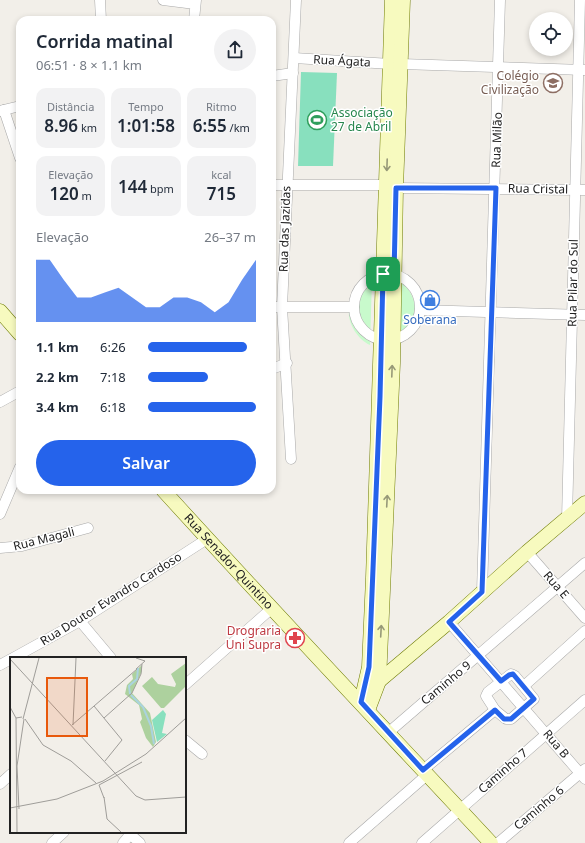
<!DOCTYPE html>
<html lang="pt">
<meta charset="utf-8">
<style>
:root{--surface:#fff;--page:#f2f2f3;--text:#1f2937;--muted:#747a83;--accent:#2563eb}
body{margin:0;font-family:"Noto Sans",sans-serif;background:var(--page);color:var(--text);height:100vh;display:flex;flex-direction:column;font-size:15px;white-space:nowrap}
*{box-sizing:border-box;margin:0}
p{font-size:13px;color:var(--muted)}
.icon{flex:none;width:22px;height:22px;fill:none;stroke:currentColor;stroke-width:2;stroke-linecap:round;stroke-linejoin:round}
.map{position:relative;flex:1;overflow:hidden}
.side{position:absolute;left:16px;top:16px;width:260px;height:478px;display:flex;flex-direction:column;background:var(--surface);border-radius:12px;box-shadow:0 2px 6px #0003}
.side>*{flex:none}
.tools{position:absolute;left:529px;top:12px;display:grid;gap:8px}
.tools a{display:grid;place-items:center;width:44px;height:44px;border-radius:50%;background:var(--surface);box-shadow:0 2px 6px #0003;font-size:20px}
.pin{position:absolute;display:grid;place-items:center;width:34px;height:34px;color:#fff;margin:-17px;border-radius:8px;box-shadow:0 2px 6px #0006}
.round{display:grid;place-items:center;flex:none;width:42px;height:42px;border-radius:21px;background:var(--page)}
.headline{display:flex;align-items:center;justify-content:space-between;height:68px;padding:0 20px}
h1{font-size:18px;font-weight:600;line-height:30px}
.metrics{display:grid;grid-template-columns:repeat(3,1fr);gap:6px;height:68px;padding:4px 20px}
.metrics div{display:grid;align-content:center;border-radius:10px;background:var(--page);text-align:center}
.metrics b{font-size:17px;font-weight:600}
.metrics small{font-size:11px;font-weight:400}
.metrics p{font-size:11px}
.chart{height:112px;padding:8px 20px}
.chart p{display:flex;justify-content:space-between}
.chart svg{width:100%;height:72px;margin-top:4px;fill:var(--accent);opacity:.7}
.primary-button{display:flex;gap:8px;margin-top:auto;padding:8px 20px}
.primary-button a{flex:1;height:46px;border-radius:24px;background:var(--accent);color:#fff;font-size:16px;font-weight:600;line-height:46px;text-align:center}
ul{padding:0 20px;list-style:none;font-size:13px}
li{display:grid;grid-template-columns:64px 48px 1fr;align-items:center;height:30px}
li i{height:10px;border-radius:5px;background:var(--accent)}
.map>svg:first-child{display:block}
</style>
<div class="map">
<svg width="585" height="843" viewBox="0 0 585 843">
<rect width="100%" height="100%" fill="#f2efe9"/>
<g fill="#c8facc">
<path d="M 398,278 C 423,300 419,323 396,345 Z"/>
<path d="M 372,280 L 370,345 C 358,340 347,323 349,309 C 351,297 363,287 372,280 Z"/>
</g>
<path fill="#88e0be" d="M 301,72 L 337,73 L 333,166 L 298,166 Z"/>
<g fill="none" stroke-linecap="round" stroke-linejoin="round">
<g stroke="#a9a9a9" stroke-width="11">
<g id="street">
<path d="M 100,0 L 101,20"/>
<path d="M 163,0 L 195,4"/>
<path d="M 194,20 L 196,0"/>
<path d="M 294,58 L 391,64"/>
<path d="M 401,64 L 584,70"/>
<path d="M 272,76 L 293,73"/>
<path d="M 4,110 L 20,158"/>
<path d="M 0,111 L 20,106"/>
<path d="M 272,185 L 386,185"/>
<path d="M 396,188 L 585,190"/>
<circle cx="387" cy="307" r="33"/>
<path d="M 272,307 L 354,307"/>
<path d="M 420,310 L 585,315"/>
<path d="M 272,369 L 287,363"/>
<path d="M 0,402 L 20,391"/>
<path d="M 291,459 L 282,307 L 296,0"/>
<path d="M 0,514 L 20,467"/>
<path d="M 567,519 L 580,0"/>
<path d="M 0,548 L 22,546 L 88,528"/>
<path d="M 527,552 L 585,618"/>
<path d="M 482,592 L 500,0"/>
<path d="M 80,621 L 111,658"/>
<path d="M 449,622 L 585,779"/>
<path d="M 13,658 L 80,621 L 207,539"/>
<path d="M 0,665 L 11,659"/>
<path d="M 511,674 L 515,676 L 534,699 L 511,719 L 506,719 L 495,710 L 486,696 L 488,692 Z"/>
<path d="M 185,685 L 271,609"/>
<path d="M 524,686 L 585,631"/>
<path d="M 389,732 L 585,563"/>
<path d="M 185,740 L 202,754"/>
<path d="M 423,770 L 495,710"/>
<path d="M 0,784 L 11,774"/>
<path d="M 52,843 L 64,832"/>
<path d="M 123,843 L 128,837 L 132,836 L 140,843"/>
<path d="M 349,843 L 428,774"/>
<path d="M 422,843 L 585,700"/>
<path d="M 498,843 L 585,769"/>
</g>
</g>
<g stroke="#707d05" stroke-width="15">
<g id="secondary">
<path d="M 0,311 L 20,334"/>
<path id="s1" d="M 163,490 C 271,609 382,726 491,843"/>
<path d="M 374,683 L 379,681 L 449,622 L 527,552 L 585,503"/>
<path d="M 361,702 L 369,667 L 373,578 L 392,0"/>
<path d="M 368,710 L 379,681 L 393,363 L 396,188 L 403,0"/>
</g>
</g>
<use href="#street" stroke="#fff" stroke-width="10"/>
<use href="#secondary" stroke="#f7fabf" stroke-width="14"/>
</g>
<defs><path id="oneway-shaft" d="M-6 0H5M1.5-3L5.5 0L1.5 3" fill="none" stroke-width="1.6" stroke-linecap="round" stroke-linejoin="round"/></defs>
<g stroke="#979978">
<use href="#oneway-shaft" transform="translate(387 165) rotate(92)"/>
<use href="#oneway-shaft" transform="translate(392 371) rotate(-88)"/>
<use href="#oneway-shaft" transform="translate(387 501) rotate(-87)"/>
<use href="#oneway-shaft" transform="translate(381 631) rotate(-87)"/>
</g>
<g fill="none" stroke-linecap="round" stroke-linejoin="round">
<g stroke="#fff" stroke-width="8">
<path id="route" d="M 396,188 L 496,188 L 482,592 L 449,622 L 501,681 L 509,675 L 513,674 L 534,699 L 511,719 L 504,719 L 495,710 L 423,770 L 361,702 L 369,667 L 380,397 L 383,274 L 394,274 Z"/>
</g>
<use href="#route" stroke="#2563eb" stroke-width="5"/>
</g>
<defs>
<g id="school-ring" transform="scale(1)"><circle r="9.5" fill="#fff" stroke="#8d6e63" stroke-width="1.5"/><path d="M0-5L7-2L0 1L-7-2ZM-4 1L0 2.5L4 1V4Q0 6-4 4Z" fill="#8d6e63"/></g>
<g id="stadium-ring" transform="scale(1)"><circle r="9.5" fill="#fff" stroke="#2e9e5b" stroke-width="1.5"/><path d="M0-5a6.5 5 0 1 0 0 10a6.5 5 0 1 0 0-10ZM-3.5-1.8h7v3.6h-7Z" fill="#2e9e5b"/></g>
<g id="shop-ring" transform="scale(1)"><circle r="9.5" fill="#fff" stroke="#3f7fe0" stroke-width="1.5"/><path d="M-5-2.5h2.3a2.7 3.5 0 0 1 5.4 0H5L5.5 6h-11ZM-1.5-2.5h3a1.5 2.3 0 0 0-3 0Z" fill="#3f7fe0"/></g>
<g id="pharmacy-ring" transform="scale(1)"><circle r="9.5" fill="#fff" stroke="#e0444e" stroke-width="1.5"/><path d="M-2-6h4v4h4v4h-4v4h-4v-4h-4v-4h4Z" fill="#e0444e"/></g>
</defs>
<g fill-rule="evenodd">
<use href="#school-ring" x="553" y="83"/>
<use href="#stadium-ring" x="317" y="120"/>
<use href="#shop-ring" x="430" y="300"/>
<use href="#pharmacy-ring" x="295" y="638"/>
</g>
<g text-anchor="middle" stroke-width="3" stroke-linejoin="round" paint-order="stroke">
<g font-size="12" fill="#222" stroke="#fff">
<text transform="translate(342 61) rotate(3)" y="4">Rua Ágata</text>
<text transform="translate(497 140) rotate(-88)" y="4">Rua Milão</text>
<text transform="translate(538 189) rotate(1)" y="4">Rua Cristal</text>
<text transform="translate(285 229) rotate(-88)" y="4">Rua das Jazidas</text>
<text transform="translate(573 283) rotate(-89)" y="4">Rua Pilar do Sul</text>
<text transform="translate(44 539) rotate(-14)" y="4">Rua Magali</text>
<text dy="4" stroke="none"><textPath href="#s1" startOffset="97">Rua Senador Quintino</textPath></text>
<text transform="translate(556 585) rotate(49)" y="4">Rua E</text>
<text transform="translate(111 599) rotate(-32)" y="4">Rua Doutor Evandro Cardoso</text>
<text transform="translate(446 683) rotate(-40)" y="4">Caminho 9</text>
<text transform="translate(556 744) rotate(50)" y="4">Rua B</text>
<text transform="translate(503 771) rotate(-41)" y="4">Caminho 7</text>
<text transform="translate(539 808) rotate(-40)" y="4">Caminho 6</text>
</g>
<g font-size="12" fill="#785e54" stroke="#fff" text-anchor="end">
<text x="539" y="80">Colégio<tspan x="539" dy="14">Civilização</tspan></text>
</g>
<g font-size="12" fill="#27864d" stroke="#fff" text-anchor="start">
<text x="331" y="117">Associação<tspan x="331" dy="14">27 de Abril</tspan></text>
</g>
<g font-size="12" fill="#366cbe" stroke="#fff">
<text x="430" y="324">Soberana</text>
</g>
<g font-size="12" fill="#be3a42" stroke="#fff" text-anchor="end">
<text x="281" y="635">Drograria<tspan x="281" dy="14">Uni Supra</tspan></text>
</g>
</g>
<g transform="translate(10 657)">
<rect width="176" height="176" fill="#f2efe9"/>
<path d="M 176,6 L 176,29 L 154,51 L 151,51 L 132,29 L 142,20 L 148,27 L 165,30 L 166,27 L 161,17 ZM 132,8 L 132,14 L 122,36 L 140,56 L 146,85 L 143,90 L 136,81 L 130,65 L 132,62 L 129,48 L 115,37 L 117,28 L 123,22 L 122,17 Z" fill="#add19e"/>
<path d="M 153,53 L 156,57 L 152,76 L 157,77 L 147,85 L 142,63 Z" fill="#88e0be"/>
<path fill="none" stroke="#aad3df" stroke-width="2" d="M 120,37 L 119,29 L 127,22 L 128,11M 121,38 L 133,50 L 141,69 L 144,87"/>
<path fill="none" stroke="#9f9d99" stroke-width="1" d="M 0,2 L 126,139 L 135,143 L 176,140M 126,12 L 135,4 L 126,1M 84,49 L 112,83 L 95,104M 0,50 L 6,61M 94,61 L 122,36 L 131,17 L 132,7M 13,62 L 29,1M 15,62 L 33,88 L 61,104 L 86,126M 62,68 L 127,12M 63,68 L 66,1M 94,140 L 97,162 L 111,175M 94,141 L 89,128 L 132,105M 0,151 L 47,142 L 93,124 L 136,97 L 176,61M 9,152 L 7,109 L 14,62M 7,175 L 6,61 L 12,60"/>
<path fill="#e8590c" fill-opacity="0.15" stroke="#e8590c" stroke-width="2" d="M 37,21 L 77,21 L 77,79 L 37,79 Z"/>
<rect width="176" height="176" fill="none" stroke="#222" stroke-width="2"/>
</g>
</svg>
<div class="tools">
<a><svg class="icon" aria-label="locate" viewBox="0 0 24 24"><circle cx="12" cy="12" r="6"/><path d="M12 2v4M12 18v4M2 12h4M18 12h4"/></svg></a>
</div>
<div class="pin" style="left:383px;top:274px;background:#1e9e55"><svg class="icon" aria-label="arrive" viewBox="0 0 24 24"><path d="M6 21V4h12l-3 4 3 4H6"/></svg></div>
<section class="side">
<div class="headline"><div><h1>Corrida matinal</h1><p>06:51 · 8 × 1.1 km</p></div><a class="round"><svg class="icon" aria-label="share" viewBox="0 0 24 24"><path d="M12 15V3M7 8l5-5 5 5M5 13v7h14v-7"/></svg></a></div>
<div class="metrics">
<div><p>Distância</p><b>8.96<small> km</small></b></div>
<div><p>Tempo</p><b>1:01:58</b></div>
<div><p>Ritmo</p><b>6:55<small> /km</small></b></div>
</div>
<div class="metrics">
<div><p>Elevação</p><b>120<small> m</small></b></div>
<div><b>144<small> bpm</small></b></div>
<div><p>kcal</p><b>715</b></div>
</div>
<div class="chart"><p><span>Elevação</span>26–37 m</p>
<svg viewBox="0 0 160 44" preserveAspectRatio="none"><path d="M0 44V6L10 6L20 18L30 29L40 29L50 26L60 23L70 29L80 35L90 35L100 29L110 29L120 32L130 38L140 32L150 18L160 6V44z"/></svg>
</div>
<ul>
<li><b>1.1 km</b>6:26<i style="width:92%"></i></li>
<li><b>2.2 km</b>7:18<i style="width:56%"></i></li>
<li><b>3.4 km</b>6:18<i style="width:100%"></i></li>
</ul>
<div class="primary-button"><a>Salvar</a></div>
</section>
</div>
